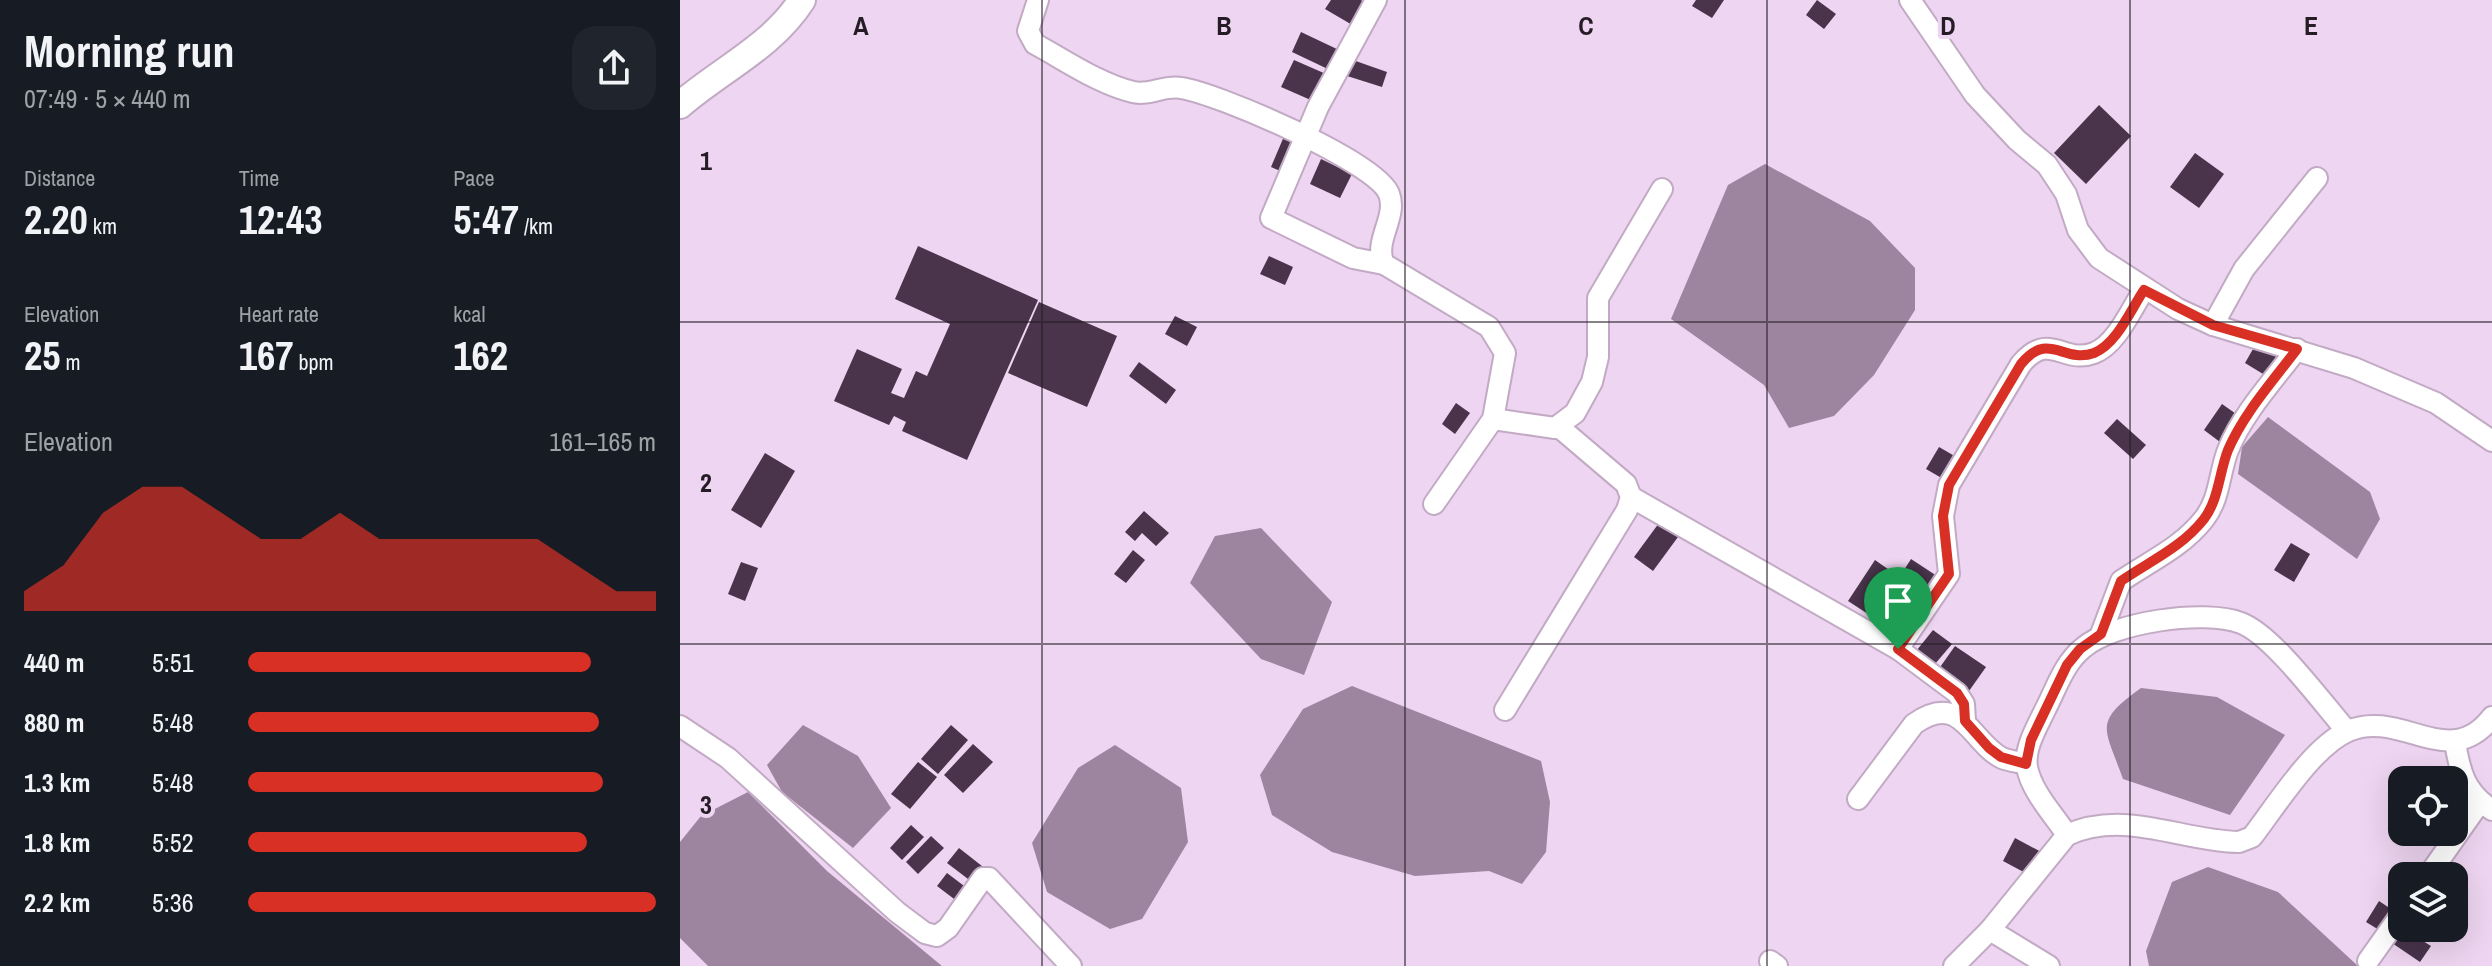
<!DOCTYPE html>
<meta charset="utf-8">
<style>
:root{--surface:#171b24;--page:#20242c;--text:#f1f3f6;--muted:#9ea1a6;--accent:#d93025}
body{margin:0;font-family:"Archivo Narrow",sans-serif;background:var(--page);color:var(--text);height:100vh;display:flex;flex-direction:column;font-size:30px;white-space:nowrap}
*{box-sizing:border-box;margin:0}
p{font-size:26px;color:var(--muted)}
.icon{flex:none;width:44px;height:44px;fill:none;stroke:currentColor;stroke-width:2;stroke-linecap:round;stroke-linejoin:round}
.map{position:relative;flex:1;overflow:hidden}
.side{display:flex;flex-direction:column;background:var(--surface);width:680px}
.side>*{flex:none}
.controls{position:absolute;left:1708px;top:766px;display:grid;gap:16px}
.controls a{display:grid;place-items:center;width:80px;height:80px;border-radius:16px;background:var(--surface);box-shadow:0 8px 32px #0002;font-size:40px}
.pin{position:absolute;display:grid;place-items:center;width:68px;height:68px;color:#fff;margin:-82px -34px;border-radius:50% 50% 50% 0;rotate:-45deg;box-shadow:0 0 8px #0007}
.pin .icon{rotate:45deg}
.round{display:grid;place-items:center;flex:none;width:84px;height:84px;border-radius:24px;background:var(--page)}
.summary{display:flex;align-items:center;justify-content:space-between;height:136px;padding:0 24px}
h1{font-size:44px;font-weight:700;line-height:60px}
.stats{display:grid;grid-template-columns:repeat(3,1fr);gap:12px;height:136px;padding:8px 24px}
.stats div{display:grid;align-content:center}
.stats b{font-size:40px;font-weight:700}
.stats small{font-size:22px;font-weight:400}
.stats p{font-size:22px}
.chart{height:224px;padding:16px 24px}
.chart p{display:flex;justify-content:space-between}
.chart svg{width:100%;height:144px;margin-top:8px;fill:var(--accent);opacity:.7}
ul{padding:0 24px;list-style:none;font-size:26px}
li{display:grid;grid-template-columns:128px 96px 1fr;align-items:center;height:60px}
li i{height:20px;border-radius:10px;background:var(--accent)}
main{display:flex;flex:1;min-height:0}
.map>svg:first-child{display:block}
</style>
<main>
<section class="side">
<div class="summary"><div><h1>Morning run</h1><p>07:49 · 5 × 440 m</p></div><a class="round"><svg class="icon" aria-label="share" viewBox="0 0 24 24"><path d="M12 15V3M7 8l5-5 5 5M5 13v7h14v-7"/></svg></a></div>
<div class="stats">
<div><p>Distance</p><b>2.20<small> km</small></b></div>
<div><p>Time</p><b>12:43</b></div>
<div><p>Pace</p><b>5:47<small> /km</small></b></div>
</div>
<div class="stats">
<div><p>Elevation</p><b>25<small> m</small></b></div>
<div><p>Heart rate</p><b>167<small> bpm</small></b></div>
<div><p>kcal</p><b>162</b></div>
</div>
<div class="chart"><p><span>Elevation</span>161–165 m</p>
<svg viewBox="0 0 160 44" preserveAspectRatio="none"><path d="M0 44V38L10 30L20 14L30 6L40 6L50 14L60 22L70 22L80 14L90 22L100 22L110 22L120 22L130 22L140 30L150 38L160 38V44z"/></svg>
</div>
<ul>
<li><b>440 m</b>5:51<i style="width:84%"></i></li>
<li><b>880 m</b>5:48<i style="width:86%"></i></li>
<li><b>1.3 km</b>5:48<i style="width:87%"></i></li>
<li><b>1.8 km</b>5:52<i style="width:83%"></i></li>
<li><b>2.2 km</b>5:36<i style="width:100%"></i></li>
</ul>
</section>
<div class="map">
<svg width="1812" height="966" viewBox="0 0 1812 966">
<rect width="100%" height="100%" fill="#eed5f1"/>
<g fill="#9d85a0">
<path d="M 1085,164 L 1190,221 L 1235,268 L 1235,310 L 1194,375 L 1154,416 L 1109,428 L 1084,385 L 991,319 L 1048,185 Z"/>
<path d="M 1588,417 L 1690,492 L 1700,519 L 1677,559 L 1558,474 L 1562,447 Z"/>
<path d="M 581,528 L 652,602 L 624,675 L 581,659 L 510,583 L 535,536 Z"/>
<path d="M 672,686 L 861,761 L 870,802 L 866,852 L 842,884 L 809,871 L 735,876 L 652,852 L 592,815 L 580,775 L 623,709 Z"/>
<path d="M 1461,688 L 1537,697 L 1605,735 L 1550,815 L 1443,779 C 1425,728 1412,723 1461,688 Z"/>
<path d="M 123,725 L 178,756 L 211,808 L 173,848 L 102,792 L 87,765 Z"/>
<path d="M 435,745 L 501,788 L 508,842 L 462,919 L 430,929 L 367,892 L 352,843 L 398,768 Z"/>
<path d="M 68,792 L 147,871 L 262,966 L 28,966 L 0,938 L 0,842 L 21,816 Z"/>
<path d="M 1528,867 L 1598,892 L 1678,966 L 1469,966 L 1466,951 L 1492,882 Z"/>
</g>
<g fill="#49344b">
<path d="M 651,0 L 681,0 L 687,4 L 674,26 L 645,9 Z"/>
<path d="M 1016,0 L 1044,0 L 1032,18 L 1012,6 Z"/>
<path d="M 1137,0 L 1156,14 L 1144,29 L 1126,15 Z"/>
<path d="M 621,32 L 661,51 L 652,71 L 612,52 Z"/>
<path d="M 670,59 L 707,72 L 702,87 L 664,75 Z"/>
<path d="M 614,60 L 646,74 L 633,101 L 601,87 Z"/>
<path d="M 1419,105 L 1451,136 L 1406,184 L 1374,153 Z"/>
<path d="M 605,134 L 621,142 L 607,174 L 591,167 Z"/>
<path d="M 1515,153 L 1544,174 L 1519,208 L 1490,187 Z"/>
<path d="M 641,159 L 672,174 L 660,198 L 630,184 Z"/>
<path d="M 238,246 L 358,300 L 287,460 L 222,431 L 226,422 L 214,416 L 209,425 L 154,401 L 177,349 L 222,369 L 211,393 L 224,398 L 236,371 L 247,376 L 270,324 L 215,299 Z"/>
<path d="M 589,256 L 613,267 L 605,285 L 580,274 Z"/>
<path d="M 359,302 L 437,336 L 407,407 L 328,373 Z"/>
<path d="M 495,316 L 517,327 L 507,346 L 485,334 Z"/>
<path d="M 1577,342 L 1601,356 L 1588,377 L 1565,363 Z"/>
<path d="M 459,362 L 496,390 L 486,404 L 449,376 Z"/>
<path d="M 776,403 L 790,413 L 775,434 L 762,424 Z"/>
<path d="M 1542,404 L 1559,416 L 1540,442 L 1524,430 Z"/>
<path d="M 1437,419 L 1466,445 L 1453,459 L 1424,433 Z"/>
<path d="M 1259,447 L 1278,458 L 1265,480 L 1246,469 Z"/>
<path d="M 85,453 L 115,471 L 81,528 L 51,510 Z"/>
<path d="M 464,511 L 489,533 L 476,546 L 462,533 L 455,541 L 445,532 Z"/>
<path d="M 979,523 L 998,537 L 973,571 L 954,557 Z"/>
<path d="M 1611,543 L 1630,554 L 1614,582 L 1594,570 Z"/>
<path d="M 453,550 L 465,560 L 446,583 L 434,574 Z"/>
<path d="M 1231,559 L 1260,578 L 1246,600 L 1217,581 Z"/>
<path d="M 1195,560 L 1215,574 L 1188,614 L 1168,601 Z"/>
<path d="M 61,562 L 78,568 L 65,601 L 48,594 Z"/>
<path d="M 1206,596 L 1234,612 L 1220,637 L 1191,620 Z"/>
<path d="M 1253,630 L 1272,644 L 1255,664 L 1237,650 Z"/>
<path d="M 1275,646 L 1306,667 L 1289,691 L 1258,670 Z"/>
<path d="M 271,725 L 288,740 L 258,774 L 241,759 Z"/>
<path d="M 293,744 L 313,762 L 283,793 L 264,775 Z"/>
<path d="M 238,762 L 257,777 L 230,809 L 211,794 Z"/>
<path d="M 231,825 L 244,837 L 222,860 L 210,848 Z"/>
<path d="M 251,836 L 264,848 L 238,874 L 226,862 Z"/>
<path d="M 1335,838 L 1363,853 L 1351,876 L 1323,861 Z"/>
<path d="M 279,848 L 307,870 L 296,885 L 267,863 Z"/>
<path d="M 267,873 L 292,892 L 282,905 L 257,886 Z"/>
<path d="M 1699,901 L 1717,913 L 1704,933 L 1686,922 Z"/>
<path d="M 1722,928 L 1751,946 L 1740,962 L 1712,943 Z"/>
</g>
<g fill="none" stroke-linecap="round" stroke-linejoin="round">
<g stroke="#c2aac5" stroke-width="24">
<g id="minor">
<path d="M 358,0 L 348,31 L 355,44 C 385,60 419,84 453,92 C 469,96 484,85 501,88 C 537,93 697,162 709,194 C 718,217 693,241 704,264 L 809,327 L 825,353 L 813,419 L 754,504"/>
<path d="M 696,0 L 638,107 L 591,218 L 673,258 L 704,264"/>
<path d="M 1230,0 L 1295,95 L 1337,140 L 1367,165 L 1386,194 L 1398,230 L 1419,258 L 1498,309 L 1533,325 L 1674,368 L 1756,403 L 1812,441"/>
<path d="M 1533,325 L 1564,269 L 1637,178"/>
<path d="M 813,419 L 875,428 L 895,413 L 912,382 L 918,357 L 918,298 L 982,189"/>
<path d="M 951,497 L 1218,649 L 1277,693 L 1284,704 L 1285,721"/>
<path d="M 1421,634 L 1441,581 C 1470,561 1501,548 1524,519 C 1540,499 1539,473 1548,450 C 1563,413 1593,381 1617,349"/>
<path d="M 1218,649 L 1269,574 L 1263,516 L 1269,485 L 1341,364 C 1370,330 1383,365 1414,353 C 1437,344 1451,309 1464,290"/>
<path d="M 825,710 L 947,510 L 951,497 L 946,484 L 879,427"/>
<path d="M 0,726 L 48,758 L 217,912 L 245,933 L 257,936 L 268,928 L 303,878 L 309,878 L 391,966"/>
<path d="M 1775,742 C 1780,773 1785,792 1812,810"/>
<path d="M 1178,799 L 1234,724 C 1282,690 1291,743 1322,758 C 1329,761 1339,762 1346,764"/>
<path d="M 1387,835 C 1374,815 1351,791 1347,767 C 1344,748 1357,727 1365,710 C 1376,689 1384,663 1403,648 C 1433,622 1524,609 1561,623 C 1593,635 1643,704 1667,731"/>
<path d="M 1748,876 L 1800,802"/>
<path d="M 1310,930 L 1369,966"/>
<path d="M 1090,961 L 1097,966"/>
<path d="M 1688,961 L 1722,913"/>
<path d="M 1274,966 L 1310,930 L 1387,835 C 1445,809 1501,841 1559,842 L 1572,837 C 1596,806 1632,747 1668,731 C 1721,708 1769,773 1812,717"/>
</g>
</g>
<g stroke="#c2aac5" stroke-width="30">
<path id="major" d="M 0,105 C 40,70 92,47 122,0"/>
</g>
<use href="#minor" stroke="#fff" stroke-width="20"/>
<use href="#major" stroke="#fff" stroke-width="26"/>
</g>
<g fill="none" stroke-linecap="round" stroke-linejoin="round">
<g stroke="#fff" stroke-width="16">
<path id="route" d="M 1464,290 L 1533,325 L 1617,349 C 1593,381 1564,413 1548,450 C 1539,473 1539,499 1524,519 C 1501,548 1470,561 1441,581 L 1421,634 L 1400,649 L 1387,665 L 1351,740 L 1346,764 L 1321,757 L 1309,748 L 1285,721 L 1284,704 L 1277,693 L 1218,649 L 1269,574 L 1263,516 L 1269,485 L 1341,364 C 1369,330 1383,364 1414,353 C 1437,344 1451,309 1464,290 Z"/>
</g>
<use href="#route" stroke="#d93025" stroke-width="10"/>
</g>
<path fill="none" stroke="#251c26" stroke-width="2" stroke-opacity="0.55" d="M 362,0 L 362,966M 725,0 L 725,966M 1087,0 L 1087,966M 1450,0 L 1450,966M 0,322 L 1812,322M 0,644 L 1812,644"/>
<g font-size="26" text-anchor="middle" font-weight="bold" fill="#251c26" stroke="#eed5f1" stroke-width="8" stroke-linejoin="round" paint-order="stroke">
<text x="181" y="35">A</text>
<text x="544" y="35">B</text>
<text x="906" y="35">C</text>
<text x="1268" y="35">D</text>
<text x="1631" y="35">E</text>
<text x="26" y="170">1</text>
<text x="26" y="492">2</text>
<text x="26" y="814">3</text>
</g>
</svg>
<div class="controls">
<a><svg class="icon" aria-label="locate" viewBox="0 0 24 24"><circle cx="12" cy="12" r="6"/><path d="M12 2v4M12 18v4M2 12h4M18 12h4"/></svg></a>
<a><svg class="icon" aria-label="layers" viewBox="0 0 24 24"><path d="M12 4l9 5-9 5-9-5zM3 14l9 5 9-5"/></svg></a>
</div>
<div class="pin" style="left:1218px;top:649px;background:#1e9e55"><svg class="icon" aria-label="arrive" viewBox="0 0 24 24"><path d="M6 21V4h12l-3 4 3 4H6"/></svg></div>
</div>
</main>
